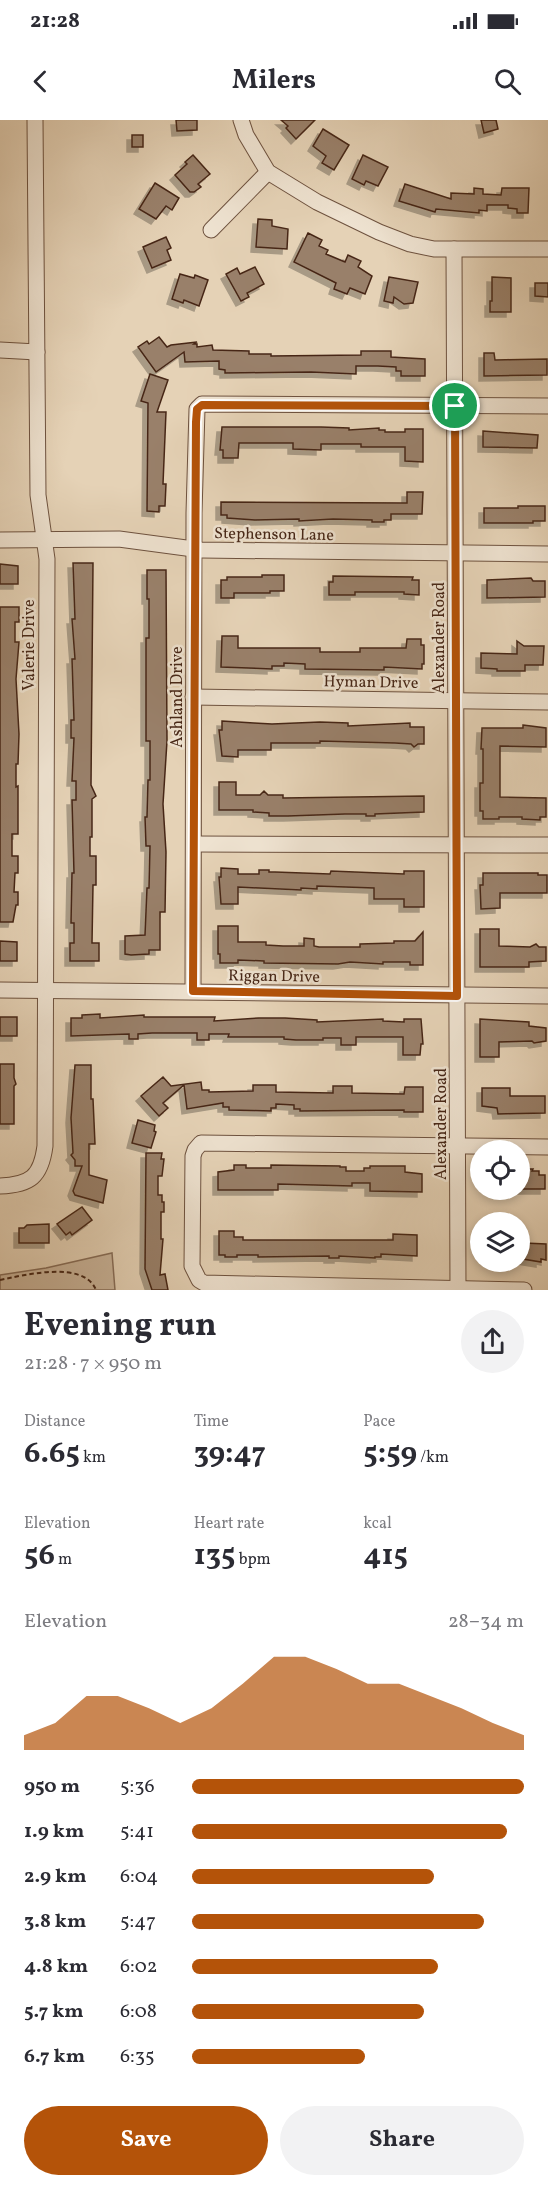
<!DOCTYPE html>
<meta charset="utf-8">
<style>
:root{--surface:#fff;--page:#f2f2f3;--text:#2b2b33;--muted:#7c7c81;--accent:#b45309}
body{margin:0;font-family:Vollkorn,serif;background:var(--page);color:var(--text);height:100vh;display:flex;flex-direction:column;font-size:22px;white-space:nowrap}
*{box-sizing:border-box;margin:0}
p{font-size:20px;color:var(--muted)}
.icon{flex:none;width:33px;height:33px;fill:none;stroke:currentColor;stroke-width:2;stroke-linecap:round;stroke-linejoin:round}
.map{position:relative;height:1170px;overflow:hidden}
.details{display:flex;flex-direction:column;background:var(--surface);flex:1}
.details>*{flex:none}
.tools{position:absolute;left:470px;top:1020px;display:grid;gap:12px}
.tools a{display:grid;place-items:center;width:60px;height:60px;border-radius:50%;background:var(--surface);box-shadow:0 3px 9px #0003;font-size:30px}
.pin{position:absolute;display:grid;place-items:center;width:51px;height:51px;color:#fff;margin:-26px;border:3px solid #fff;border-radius:50%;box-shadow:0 2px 6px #0007}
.round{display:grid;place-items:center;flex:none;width:63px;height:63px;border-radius:32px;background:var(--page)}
.summary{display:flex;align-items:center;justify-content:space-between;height:102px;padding:0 24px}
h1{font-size:33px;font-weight:700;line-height:45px}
.stats{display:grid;grid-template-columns:repeat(3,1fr);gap:9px;height:102px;padding:6px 24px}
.stats div{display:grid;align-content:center}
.stats b{font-size:30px;font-weight:700}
.stats small{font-size:16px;font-weight:400}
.stats p{font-size:16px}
.chart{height:168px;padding:12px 24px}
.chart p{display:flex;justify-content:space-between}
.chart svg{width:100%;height:108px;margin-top:6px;fill:var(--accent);opacity:.7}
.primary-button{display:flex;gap:12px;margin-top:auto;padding:12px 24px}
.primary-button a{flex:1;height:69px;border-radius:36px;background:var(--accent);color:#fff;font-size:24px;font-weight:700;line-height:69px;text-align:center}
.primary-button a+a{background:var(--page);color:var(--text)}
ul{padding:0 24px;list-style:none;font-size:20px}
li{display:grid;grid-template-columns:96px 72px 1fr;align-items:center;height:45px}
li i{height:15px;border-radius:8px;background:var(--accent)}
.status{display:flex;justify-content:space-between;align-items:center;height:42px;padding:0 30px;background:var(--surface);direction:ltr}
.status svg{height:16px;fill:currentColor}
header{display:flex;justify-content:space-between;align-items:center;height:78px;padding:0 24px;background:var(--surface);font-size:27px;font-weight:700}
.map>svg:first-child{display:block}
</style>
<div class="status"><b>21:28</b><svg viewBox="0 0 49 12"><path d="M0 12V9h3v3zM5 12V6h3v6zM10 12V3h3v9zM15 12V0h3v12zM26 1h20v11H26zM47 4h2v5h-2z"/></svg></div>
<header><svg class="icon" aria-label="back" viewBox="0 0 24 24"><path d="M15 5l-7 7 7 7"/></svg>Milers<svg class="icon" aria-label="search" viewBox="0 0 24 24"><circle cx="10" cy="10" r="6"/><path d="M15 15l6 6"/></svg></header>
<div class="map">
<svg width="548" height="1170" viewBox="0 0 548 1170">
<defs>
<filter id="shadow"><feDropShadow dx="-5" dy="5" stdDeviation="0" flood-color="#0004"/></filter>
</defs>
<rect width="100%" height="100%" fill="#e5d2b6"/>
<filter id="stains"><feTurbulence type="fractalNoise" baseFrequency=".00333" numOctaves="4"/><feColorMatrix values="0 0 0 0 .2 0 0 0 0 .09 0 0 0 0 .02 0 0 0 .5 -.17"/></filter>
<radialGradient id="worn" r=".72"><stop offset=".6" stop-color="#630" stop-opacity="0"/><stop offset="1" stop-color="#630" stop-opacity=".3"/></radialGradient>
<path fill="#cab59b" stroke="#886e59" stroke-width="1.5" d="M 112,1133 L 115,1170 L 0,1170 L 0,1155 L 46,1148 Z"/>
<g fill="#99806a" stroke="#472717" stroke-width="1.5" filter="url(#shadow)">
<path d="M 176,0 L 197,0 L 197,10 L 177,11 Z"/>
<path d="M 281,0 L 315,0 L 296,19 L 286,8 L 288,6 Z"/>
<path d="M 481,0 L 496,0 L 498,9 L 484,13 Z"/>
<path d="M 323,9 L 349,25 L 334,50 L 322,43 L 326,36 L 313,26 Z"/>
<rect x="132" y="15" width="11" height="12"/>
<path d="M 193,35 L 210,54 L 198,64 L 201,67 L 194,72 L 190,72 L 175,55 L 187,44 L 185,42 Z"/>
<path d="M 363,35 L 388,47 L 378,66 L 366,61 L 364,65 L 352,59 Z"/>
<path d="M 155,63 L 179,78 L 172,90 L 166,86 L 156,99 L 139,89 Z"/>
<path d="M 405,64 L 451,79 L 451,73 L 474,74 L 474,68 L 483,69 L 483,74 L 501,75 L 502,68 L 529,68 L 528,93 L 517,93 L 517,89 L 508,88 L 508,85 L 487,85 L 487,91 L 479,90 L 479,93 L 436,89 L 435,92 L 399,81 Z"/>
<path d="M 258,99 L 272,100 L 272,106 L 288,109 L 287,129 L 256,127 Z"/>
<path d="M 308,113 L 322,120 L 319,126 L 328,130 L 326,134 L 345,142 L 348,135 L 361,141 L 358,147 L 372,156 L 365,174 L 350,168 L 347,174 L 334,169 L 336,163 L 294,142 Z"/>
<path d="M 166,117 L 171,128 L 167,130 L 171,140 L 152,148 L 143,127 Z"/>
<path d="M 255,147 L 264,164 L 247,173 L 249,177 L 241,181 L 226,154 L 237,148 L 240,154 Z"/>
<path d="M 180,154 L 194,158 L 195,155 L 208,160 L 199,186 L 184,180 L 183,183 L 172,179 Z"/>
<path d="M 389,157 L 418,162 L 413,183 L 404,184 L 394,177 L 393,183 L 384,181 Z"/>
<path d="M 492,157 L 511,158 L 511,192 L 490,192 L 490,181 L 492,181 Z"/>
<path d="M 535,163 L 548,163 L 548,177 L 535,176 Z"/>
<path d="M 159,217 L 167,227 L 171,225 L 197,222 L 194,224 L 197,224 L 197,227 L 212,225 L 213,230 L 249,231 L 249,234 L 271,234 L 271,236 L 361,235 L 361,231 L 391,231 L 391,237 L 425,239 L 425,256 L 401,256 L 401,251 L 396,251 L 396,247 L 378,246 L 356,246 L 356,254 L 311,252 L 225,253 L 225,250 L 219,249 L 219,241 L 185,242 L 184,232 L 156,252 L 138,227 L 147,221 L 149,224 Z"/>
<path d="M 484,233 L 494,233 L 495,240 L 547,239 L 547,255 L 484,256 Z"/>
<path d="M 150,254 L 168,260 L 157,292 L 166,292 L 163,364 L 166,364 L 165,386 L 159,386 L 159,392 L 147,391 L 148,283 L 141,281 Z"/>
<path d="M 222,307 L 321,307 L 349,308 L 349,310 L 379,308 L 379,310 L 385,310 L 385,312 L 405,312 L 405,309 L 423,309 L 423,342 L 405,341 L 405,327 L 361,327 L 361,324 L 321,324 L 321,330 L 293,329 L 293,323 L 239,323 L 238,338 L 223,338 L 223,330 L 220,330 Z"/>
<path d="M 483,311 L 538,315 L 537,328 L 483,327 Z"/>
<path d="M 407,372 L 423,372 L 422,394 L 391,394 L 391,400 L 384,400 L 384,402 L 372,402 L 372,400 L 333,399 L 299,401 L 299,399 L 255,400 L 227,398 L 227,395 L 221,395 L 221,382 L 407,383 Z"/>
<path d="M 518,386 L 545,386 L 545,401 L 533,401 L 533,403 L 484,403 L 484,388 L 518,388 Z"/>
<path d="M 73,443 L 93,443 L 91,665 L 96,676 L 92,679 L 92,717 L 90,717 L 90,736 L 96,736 L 96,765 L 93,765 L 92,823 L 99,823 L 99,841 L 70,841 L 70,823 L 74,823 L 74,803 L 71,803 L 72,753 L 74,753 L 72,680 L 76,680 L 76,661 L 72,661 L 74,618 L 71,618 L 71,600 L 74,600 L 72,539 L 75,539 L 72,499 L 75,499 Z"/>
<path d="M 0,444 L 18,446 L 18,464 L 0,464 Z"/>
<path d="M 147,450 L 166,450 L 167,621 L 163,684 L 166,732 L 165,792 L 160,792 L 160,830 L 149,830 L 149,834 L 131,835 L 125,834 L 125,816 L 145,815 L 147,768 L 149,768 L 150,726 L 146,726 L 145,697 L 147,697 L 148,660 L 150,660 L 150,621 L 146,621 L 146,518 L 149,518 L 149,479 L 147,479 Z"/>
<path d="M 262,455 L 284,455 L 284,471 L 270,471 L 270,473 L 234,473 L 234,478 L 221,478 L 221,460 L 227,460 L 227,457 L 262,457 Z"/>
<path d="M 333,456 L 413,457 L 412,460 L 419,460 L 419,475 L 404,474 L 404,472 L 355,472 L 355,475 L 329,475 L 329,462 L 333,462 Z"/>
<path d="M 531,458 L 533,461 L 545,461 L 545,477 L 487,478 L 487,460 Z"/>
<path d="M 0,487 L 19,487 L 19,502 L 15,502 L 15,522 L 19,522 L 16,559 L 19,614 L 18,644 L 16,644 L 16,667 L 18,666 L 18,714 L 12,714 L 12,736 L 18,736 L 18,753 L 15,753 L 14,772 L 18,772 L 18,785 L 16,785 L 13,802 L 0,802 Z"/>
<path d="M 222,516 L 238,516 L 238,528 L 320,528 L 320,532 L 360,532 L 360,528 L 406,528 L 407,519 L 421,519 L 421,525 L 424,525 L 424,544 L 422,544 L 422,549 L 384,547 L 384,550 L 305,549 L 305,544 L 284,543 L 284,546 L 272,546 L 272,549 L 221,547 Z"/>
<path d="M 517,521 L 524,526 L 544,526 L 543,545 L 525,545 L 525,551 L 497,551 L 497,549 L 481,548 L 481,533 L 517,534 Z"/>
<path d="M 222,601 L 272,604 L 320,602 L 348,603 L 348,606 L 410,603 L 410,607 L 424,607 L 424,624 L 418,624 L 414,627 L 411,624 L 395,623 L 320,621 L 320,623 L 271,623 L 271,630 L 238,630 L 238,637 L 222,636 L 219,610 L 222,610 Z"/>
<path d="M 523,605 L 546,608 L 546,627 L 500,626 L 500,677 L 546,678 L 546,697 L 540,697 L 540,700 L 522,699 L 522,697 L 499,697 L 499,699 L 483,699 L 483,691 L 480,691 L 480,663 L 483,663 L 483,629 L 481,629 L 482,608 L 523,608 Z"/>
<path d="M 219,662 L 236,662 L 236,675 L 260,675 L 264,671 L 268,675 L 283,675 L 283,678 L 424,676 L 424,692 L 375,694 L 375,696 L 366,696 L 366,694 L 345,694 L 288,696 L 269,696 L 269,693 L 253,692 L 253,690 L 219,690 Z"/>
<path d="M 221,748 L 238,749 L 238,754 L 259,754 L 259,750 L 269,750 L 269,752 L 275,752 L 330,754 L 331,751 L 404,754 L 404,751 L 424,751 L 424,787 L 404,787 L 404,779 L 374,779 L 374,768 L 317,766 L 317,769 L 301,768 L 301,770 L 238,767 L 238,784 L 221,784 L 219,757 L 221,757 Z"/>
<path d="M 483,753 L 538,753 L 538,755 L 547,755 L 547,773 L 500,773 L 500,788 L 481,789 L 480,765 L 483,765 Z"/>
<path d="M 218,806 L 238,806 L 238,822 L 266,822 L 266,825 L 283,826 L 304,826 L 304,818 L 314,819 L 314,826 L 319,827 L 360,827 L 360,824 L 394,823 L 394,821 L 415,821 L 423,812 L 423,845 L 410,845 L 410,842 L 383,842 L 383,844 L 350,842 L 338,844 L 264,843 L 264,841 L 238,840 L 238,843 L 220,843 L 220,834 L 218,834 Z"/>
<path d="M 480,809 L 499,809 L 499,826 L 530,827 L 536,824 L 539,827 L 546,827 L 546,841 L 529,842 L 529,847 L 480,847 Z"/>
<path d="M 0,821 L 17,822 L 17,841 L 0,841 Z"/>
<path d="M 100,894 L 100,898 L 144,895 L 144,897 L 215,897 L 214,901 L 259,898 L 285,898 L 317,900 L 317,902 L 383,899 L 383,901 L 404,902 L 404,899 L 421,899 L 423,924 L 421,924 L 420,935 L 403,935 L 403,917 L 356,917 L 356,925 L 341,925 L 341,918 L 323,918 L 323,920 L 296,920 L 284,919 L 284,917 L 228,917 L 229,914 L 209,914 L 209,920 L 197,920 L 197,913 L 152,913 L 138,914 L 138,919 L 129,919 L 129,914 L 71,916 L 71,898 L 82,898 L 82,895 Z"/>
<rect x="0" y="897" width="17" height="19"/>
<path d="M 480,899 L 529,902 L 529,906 L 546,908 L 546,921 L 534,923 L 532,921 L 499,922 L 499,937 L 480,937 Z"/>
<path d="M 0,944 L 14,944 L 14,958 L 16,964 L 14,966 L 14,1004 L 0,1004 Z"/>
<path d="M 75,945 L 91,945 L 91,979 L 93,979 L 95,1024 L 89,1024 L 89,1055 L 107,1060 L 103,1083 L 75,1075 L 73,1071 L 82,1046 L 75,1046 L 75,1040 L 71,1035 L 73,1033 L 71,998 Z"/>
<path d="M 163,957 L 171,966 L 201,962 L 202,970 L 209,970 L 209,972 L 253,971 L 253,965 L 276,965 L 276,972 L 333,973 L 333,966 L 352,966 L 352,973 L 404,974 L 405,967 L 423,967 L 423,992 L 404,992 L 404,990 L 300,991 L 300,989 L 294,989 L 294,985 L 276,984 L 276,988 L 271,988 L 271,991 L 229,990 L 229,987 L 223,987 L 223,983 L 187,989 L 184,965 L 163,983 L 168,988 L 159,996 L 141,976 Z"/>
<path d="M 482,968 L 510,968 L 510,976 L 545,976 L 545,993 L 498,994 L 497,988 L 482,986 Z"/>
<path d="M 138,1000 L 155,1005 L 154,1011 L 156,1012 L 151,1028 L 132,1023 Z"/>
<path d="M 146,1033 L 162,1033 L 161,1039 L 164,1039 L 162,1056 L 158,1056 L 158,1075 L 162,1075 L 162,1082 L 164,1082 L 164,1092 L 161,1092 L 161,1119 L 163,1119 L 160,1155 L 165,1154 L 168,1170 L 152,1170 L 145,1149 Z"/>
<path d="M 234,1045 L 246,1045 L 246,1048 L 271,1048 L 271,1045 L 340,1046 L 340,1047 L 346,1047 L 346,1051 L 364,1051 L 364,1048 L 370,1048 L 370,1046 L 405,1046 L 405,1052 L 422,1054 L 422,1072 L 370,1071 L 370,1063 L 352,1063 L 352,1066 L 278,1064 L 278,1070 L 218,1070 L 218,1052 L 234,1050 Z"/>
<path d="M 521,1049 L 533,1049 L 532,1051 L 539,1051 L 539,1055 L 545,1055 L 545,1069 L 519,1069 L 519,1052 Z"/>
<path d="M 82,1087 L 92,1100 L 72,1115 L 70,1112 L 66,1115 L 57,1104 Z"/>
<path d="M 49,1104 L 49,1123 L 19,1123 L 19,1108 L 24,1108 L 27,1105 Z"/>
<path d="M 219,1111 L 234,1111 L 234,1117 L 243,1117 L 243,1120 L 393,1120 L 393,1114 L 417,1115 L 417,1136 L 381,1134 L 381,1137 L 375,1137 L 375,1138 L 339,1136 L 339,1138 L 329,1138 L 329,1136 L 258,1137 L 258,1135 L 237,1135 L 237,1137 L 225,1137 L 225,1135 L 219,1135 Z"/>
<path d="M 524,1123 L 546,1124 L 546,1140 L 541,1139 L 541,1142 L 523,1139 Z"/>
</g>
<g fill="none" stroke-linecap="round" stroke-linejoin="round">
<g stroke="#6e523f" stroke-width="17">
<g id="street">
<path d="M 241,0 L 246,15 L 268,52 L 317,82 L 379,112 L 410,124 L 434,129 L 548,129"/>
<path d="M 211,110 L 268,52"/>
<path d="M 454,129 L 458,1170"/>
<path d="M 0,230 L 37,232"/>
<path d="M 0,420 L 119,419 L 201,430 L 548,434"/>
<path d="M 193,577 L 548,582"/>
<path d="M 194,724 L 548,725"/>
<path d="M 0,870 L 548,876"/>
<path d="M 193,871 L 194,393 L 197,289 L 202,284 L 548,286"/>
<path d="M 0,1066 C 30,1065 41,1057 45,1026 L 47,439 L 38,375 L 35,0"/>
<path d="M 524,1170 L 204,1163 L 199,1160 L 192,1146 L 193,1036 L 195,1030 L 201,1023 L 548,1027"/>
</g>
</g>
<path stroke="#472717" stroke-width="2" stroke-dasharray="4.5 3" stroke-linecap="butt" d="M 0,1160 C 24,1155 84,1140 96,1170"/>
<use href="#street" stroke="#eee2d0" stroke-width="15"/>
</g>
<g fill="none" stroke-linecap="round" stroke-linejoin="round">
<g stroke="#fff" stroke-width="12">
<path id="route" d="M 202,285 L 455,286 L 457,876 L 193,871 L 196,302 L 197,289 Z"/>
</g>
<use href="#route" stroke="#b45309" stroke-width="8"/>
</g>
<g text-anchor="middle" stroke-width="5" stroke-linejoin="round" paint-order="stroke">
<g font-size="16" fill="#472717" stroke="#eee2d0">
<text transform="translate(274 413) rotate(1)" y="6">Stephenson Lane</text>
<text transform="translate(438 518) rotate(-90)" y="6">Alexander Road</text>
<text transform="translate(28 525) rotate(-90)" y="6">Valerie Drive</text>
<text transform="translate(371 561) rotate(1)" y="6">Hyman Drive</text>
<text transform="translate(176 577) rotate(-90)" y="6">Ashland Drive</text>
<text transform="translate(274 855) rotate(1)" y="6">Riggan Drive</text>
<text transform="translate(440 1004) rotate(-90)" y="6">Alexander Road</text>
</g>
</g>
<rect width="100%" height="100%" filter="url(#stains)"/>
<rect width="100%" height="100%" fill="url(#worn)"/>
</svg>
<div class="tools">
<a><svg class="icon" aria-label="locate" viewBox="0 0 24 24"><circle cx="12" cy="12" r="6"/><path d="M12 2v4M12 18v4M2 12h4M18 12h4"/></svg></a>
<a><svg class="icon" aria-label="layers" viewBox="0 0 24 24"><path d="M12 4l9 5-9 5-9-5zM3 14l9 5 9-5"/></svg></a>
</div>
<div class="pin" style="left:455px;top:286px;background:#1e9e55"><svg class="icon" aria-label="arrive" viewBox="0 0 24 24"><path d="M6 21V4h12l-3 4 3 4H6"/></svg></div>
</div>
<section class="details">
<div class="summary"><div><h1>Evening run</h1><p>21:28 · 7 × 950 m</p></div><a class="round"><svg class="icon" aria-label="share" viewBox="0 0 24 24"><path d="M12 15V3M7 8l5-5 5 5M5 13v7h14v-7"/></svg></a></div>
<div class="stats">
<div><p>Distance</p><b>6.65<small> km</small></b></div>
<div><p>Time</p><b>39:47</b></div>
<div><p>Pace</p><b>5:59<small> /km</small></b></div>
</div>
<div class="stats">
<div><p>Elevation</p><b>56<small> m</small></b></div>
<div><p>Heart rate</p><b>135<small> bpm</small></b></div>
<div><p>kcal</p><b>415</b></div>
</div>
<div class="chart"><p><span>Elevation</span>28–34 m</p>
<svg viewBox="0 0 160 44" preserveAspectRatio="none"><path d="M0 44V38L10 33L20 22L30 22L40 27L50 33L60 27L70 17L80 6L90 6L100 11L110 17L120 17L130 22L140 27L150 33L160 38V44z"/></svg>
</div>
<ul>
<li><b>950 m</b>5:36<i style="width:100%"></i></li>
<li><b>1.9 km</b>5:41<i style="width:95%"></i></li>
<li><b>2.9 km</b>6:04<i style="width:73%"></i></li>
<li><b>3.8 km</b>5:47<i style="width:88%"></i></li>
<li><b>4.8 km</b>6:02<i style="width:74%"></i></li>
<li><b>5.7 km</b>6:08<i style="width:70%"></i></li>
<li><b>6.7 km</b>6:35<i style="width:52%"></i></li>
</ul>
<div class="primary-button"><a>Save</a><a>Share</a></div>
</section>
